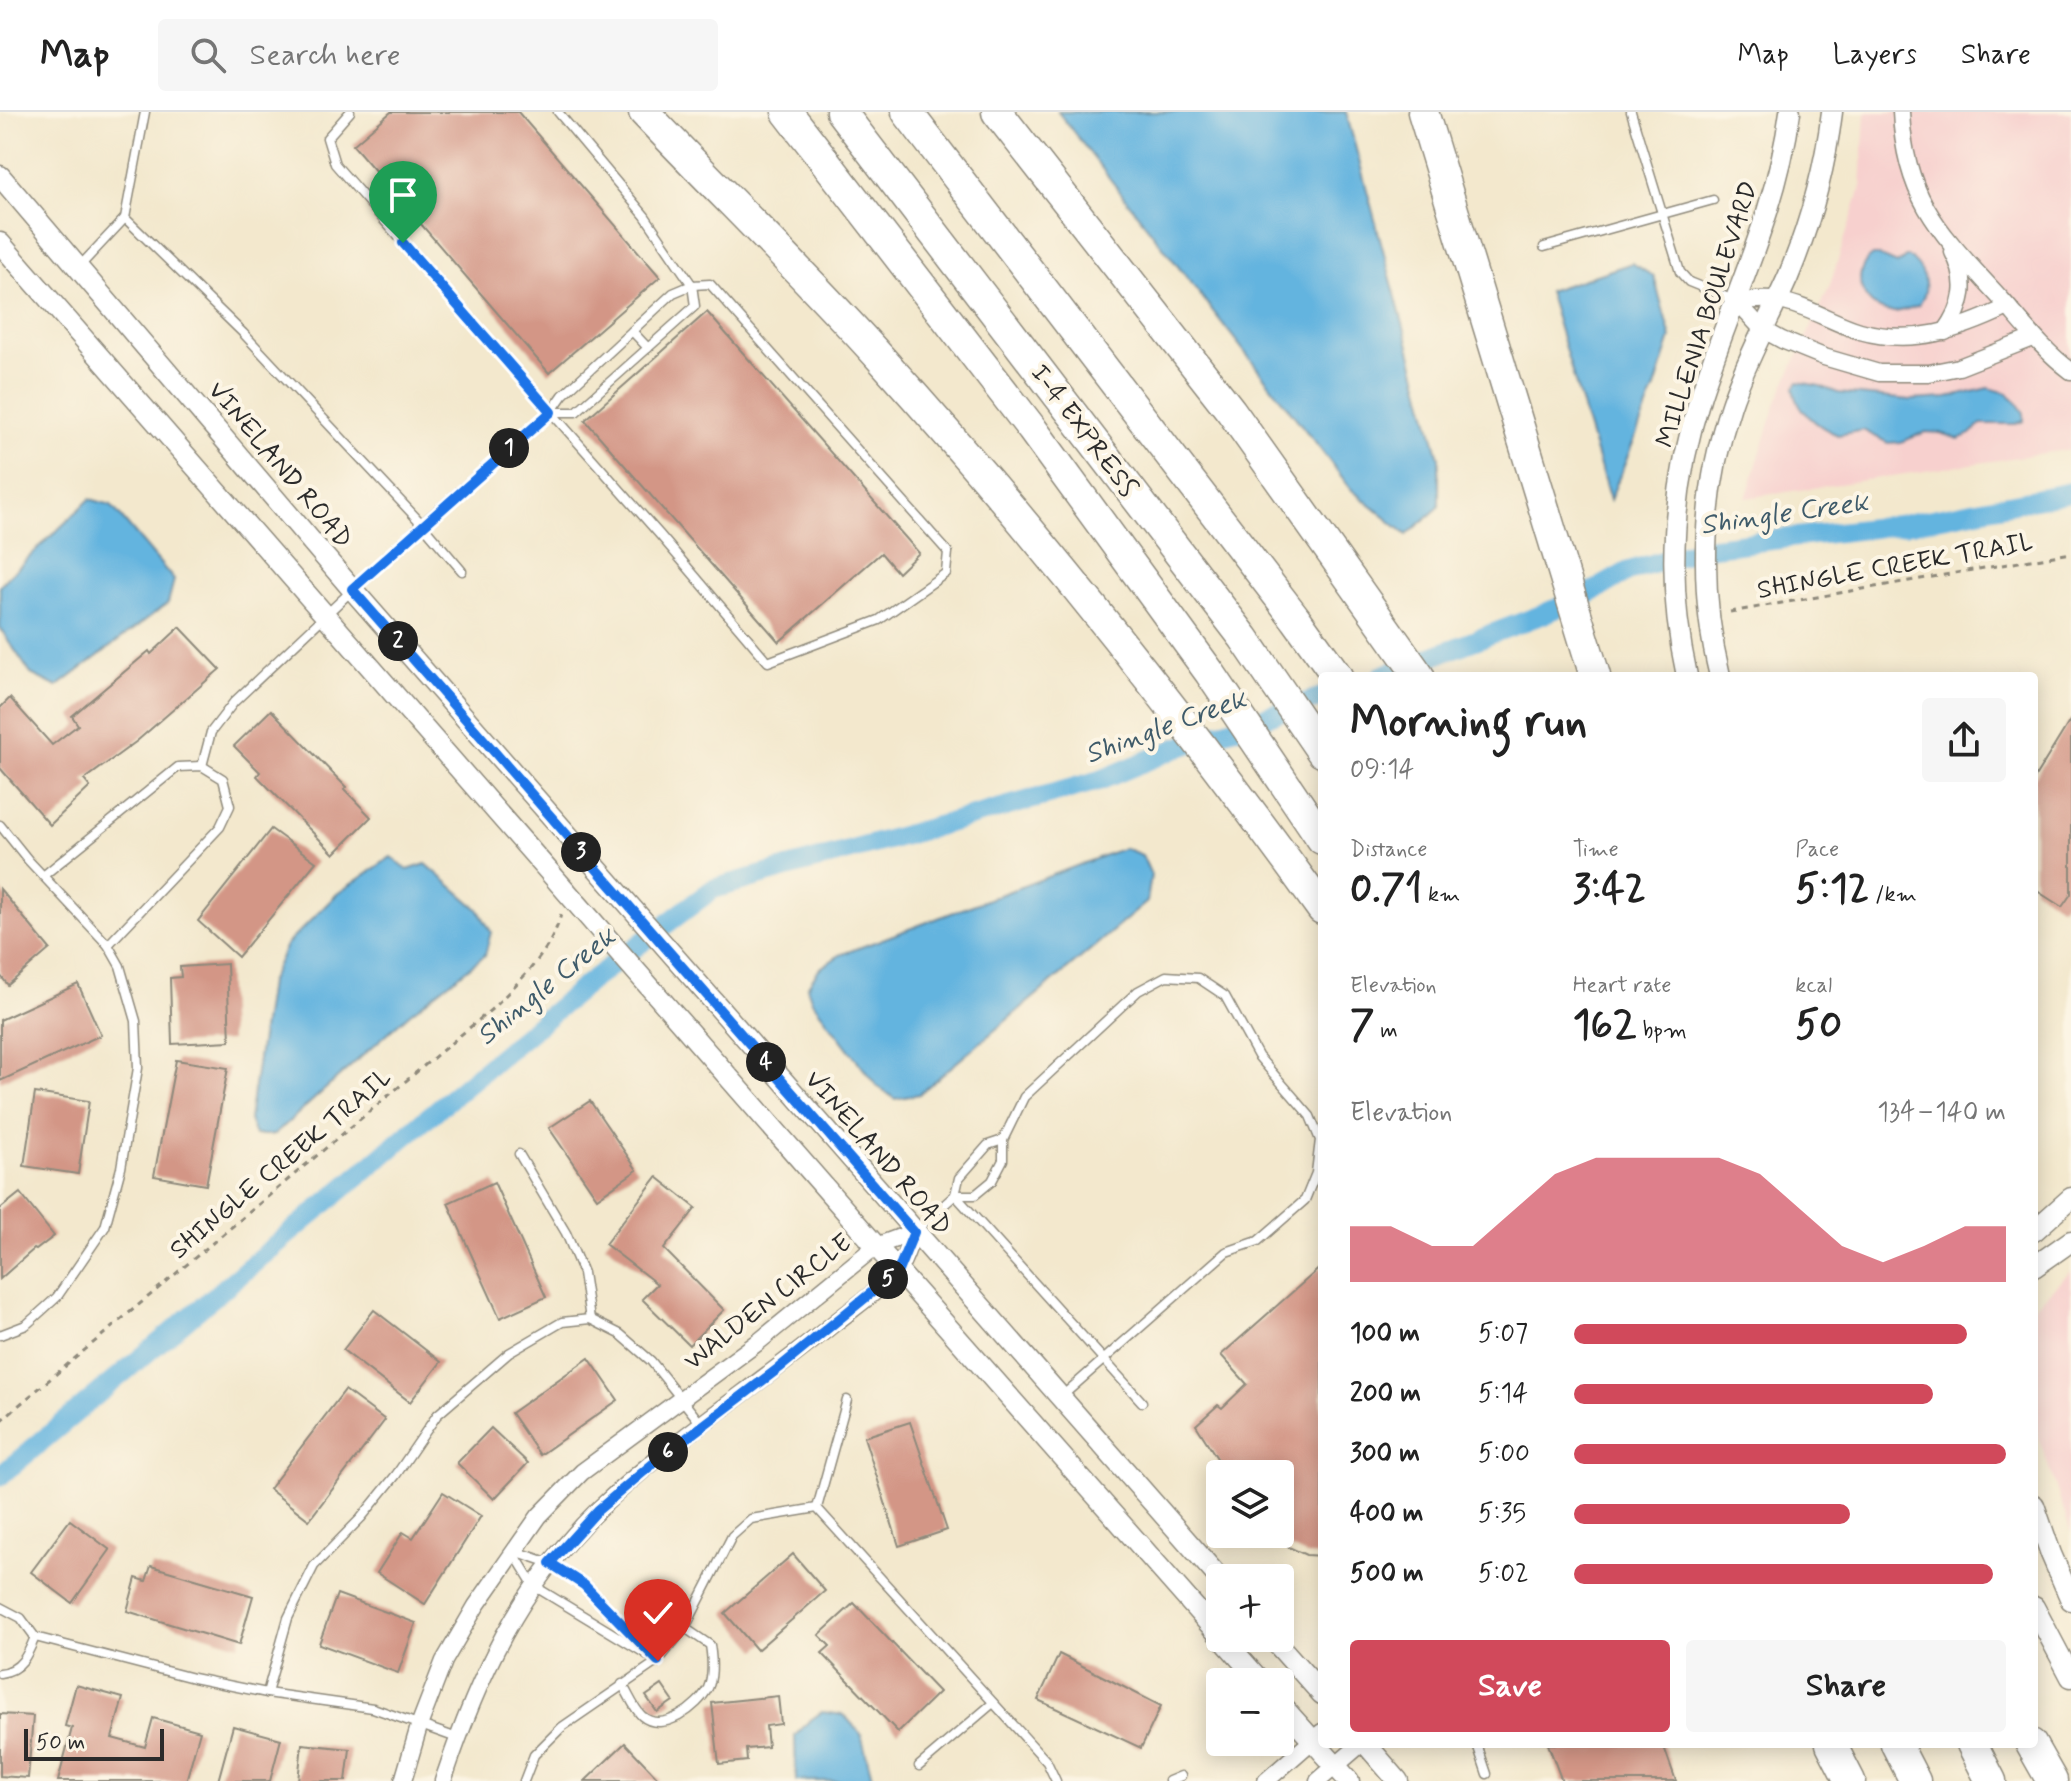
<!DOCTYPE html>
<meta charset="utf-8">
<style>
:root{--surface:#fff;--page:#f6f6f6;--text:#222;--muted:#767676;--line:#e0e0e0;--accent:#d1495b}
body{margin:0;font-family:Mynerve,sans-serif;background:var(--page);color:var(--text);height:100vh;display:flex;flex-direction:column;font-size:30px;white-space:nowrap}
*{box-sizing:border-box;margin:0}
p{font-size:26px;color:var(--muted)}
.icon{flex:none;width:44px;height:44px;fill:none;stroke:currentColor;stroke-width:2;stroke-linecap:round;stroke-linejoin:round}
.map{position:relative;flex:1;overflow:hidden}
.side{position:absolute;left:1318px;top:560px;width:720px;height:1076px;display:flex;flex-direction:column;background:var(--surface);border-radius:8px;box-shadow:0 4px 20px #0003}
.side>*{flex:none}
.fabs{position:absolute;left:1206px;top:1348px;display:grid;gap:16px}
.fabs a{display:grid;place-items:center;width:88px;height:88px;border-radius:8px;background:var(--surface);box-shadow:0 4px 20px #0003;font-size:40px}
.scale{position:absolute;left:24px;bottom:20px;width:140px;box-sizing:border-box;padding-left:8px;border:4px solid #2b2b2b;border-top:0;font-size:22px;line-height:28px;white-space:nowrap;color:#2b2b2b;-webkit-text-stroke:6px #fcf5e5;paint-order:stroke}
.pin{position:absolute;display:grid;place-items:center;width:68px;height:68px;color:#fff;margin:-82px -34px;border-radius:50% 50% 50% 0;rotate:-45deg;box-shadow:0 0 8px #0007}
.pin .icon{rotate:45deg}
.km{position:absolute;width:40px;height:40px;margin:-20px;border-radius:50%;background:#222;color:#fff;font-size:22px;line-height:40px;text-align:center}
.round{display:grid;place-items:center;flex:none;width:84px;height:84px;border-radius:8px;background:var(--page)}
.headline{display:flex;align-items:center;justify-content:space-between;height:136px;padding:0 32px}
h1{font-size:44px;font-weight:700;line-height:60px}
.figures{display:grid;grid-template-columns:repeat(3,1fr);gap:12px;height:136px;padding:8px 32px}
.figures div{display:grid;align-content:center}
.figures b{font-size:40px;font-weight:700}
.figures small{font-size:22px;font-weight:400}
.figures p{font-size:22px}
.chart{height:224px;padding:16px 32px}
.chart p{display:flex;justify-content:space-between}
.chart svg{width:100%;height:144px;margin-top:8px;fill:var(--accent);opacity:.7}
.cta{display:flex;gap:16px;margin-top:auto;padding:16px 32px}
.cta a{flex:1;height:92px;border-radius:8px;background:var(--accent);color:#fff;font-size:32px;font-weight:700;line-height:92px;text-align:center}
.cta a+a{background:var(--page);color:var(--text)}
ul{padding:0 32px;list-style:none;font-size:26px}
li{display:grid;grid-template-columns:128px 96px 1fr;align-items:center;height:60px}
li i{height:20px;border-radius:10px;background:var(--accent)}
header{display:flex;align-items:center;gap:48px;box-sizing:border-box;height:112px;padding:0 40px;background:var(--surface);border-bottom:2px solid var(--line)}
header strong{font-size:38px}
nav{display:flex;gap:44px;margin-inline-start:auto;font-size:28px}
.search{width:560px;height:72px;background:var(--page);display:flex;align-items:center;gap:20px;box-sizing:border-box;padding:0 28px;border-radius:8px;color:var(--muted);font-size:30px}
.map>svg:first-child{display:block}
</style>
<header>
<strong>Map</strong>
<div class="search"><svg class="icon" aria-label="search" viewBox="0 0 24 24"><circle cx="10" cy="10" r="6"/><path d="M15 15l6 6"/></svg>Search here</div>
<nav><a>Map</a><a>Layers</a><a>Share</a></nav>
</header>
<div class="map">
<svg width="2071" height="1669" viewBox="0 0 2071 1669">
<rect width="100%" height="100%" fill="#fcf5e5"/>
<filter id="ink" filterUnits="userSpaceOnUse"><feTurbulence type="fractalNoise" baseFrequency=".0125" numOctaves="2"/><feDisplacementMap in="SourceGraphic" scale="16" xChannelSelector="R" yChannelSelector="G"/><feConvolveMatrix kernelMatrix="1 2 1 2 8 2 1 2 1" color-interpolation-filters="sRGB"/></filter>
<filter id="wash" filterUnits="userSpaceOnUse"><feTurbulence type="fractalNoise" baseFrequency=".006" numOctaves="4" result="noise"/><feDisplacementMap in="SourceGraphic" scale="32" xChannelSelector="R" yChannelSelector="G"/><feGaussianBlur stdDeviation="1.8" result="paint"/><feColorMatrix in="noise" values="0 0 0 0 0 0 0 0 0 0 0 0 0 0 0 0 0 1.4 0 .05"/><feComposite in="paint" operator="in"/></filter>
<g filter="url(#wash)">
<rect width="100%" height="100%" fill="#f3e8cd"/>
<g fill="#f7d0ce">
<path d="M 1865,0 L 2071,0 L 2071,337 L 1746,386 L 1777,289 L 1829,176 L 1861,76 Z"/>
<path d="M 2071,1159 L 2071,1420 L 2034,1312 L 2034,1195 Z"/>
</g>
<g fill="#64b4df" stroke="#487085" stroke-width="2">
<path d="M 1058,0 L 1346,0 L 1439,346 L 1439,395 L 1407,423 L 1352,378 Z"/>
<path d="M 1873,144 L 1879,144 L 1897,152 L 1907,144 C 1924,155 1932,176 1919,193 C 1911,196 1902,199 1894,200 C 1866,201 1846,162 1873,144 Z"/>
<path d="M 1632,151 L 1654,165 L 1671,226 L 1655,276 L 1610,388 L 1548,179 Z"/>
<path d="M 1798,270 L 1820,274 L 1838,281 L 1911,288 L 1947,286 L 1989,276 L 2007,281 L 2015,288 L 2024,301 L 2024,309 L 2016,312 L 1981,312 L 1971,322 L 1959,327 L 1940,321 L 1926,320 L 1901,330 L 1888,331 L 1863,318 L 1838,323 C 1818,315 1796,298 1794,276 Z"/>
<path d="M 90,387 L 111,393 L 174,468 L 168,491 L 57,575 L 31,562 L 0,516 L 0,473 Z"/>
<path d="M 1124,736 L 1142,743 L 1151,763 L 1147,790 L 919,982 L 895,987 L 876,973 L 812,889 L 807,875 L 819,857 L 840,843 Z"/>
<path d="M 391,745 L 408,758 L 426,752 L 478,797 L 491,820 L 485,843 L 409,902 L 274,1023 L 255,1023 L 249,1008 L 269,871 L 286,833 L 337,782 Z"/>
<path d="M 822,1600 L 844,1603 L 861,1622 L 873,1669 L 796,1669 L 795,1624 L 809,1609 Z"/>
</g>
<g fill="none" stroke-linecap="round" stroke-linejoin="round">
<g stroke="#64b4df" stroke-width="20">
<path d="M 1381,564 L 1541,503 L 1587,483 L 1629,459 L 1705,436 L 1906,412 L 2071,380"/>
<path d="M 0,1364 L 588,871 L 713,777 L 1101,668 L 1177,636 L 1322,585"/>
</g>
</g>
<g id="blocks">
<g fill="#d39686">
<path d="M 391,0 L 518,0 L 660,165 L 549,261 L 353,33 Z"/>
<path d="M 707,200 L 919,441 L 898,461 L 881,441 L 779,530 L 585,308 Z"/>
<path d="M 180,515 L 220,557 L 137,629 L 84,668 L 90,675 L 50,713 L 0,656 L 0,596 L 10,586 L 52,633 L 78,613 L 72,604 L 149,539 L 151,542 Z"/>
<path d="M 271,598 L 346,675 L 344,677 L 371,705 L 334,742 L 257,664 L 260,660 L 234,634 Z"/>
<path d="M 2071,607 L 2071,782 L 2062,795 L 2034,777 L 2034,667 Z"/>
<path d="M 271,717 L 316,750 L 238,845 L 198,809 Z"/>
<path d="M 0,777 L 50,837 L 8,873 L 0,863 Z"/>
<path d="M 227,852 L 230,929 L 172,932 L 170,866 L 181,865 L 180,855 Z"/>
<path d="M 78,872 L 101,923 L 0,969 L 0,908 Z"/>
<path d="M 176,948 L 228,956 L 206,1073 L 154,1064 Z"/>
<path d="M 35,981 L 89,989 L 78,1062 L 24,1054 Z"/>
<path d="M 590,989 L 637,1058 L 597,1086 L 549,1016 Z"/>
<path d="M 657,1065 L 696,1096 L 664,1137 L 724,1198 L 689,1233 L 642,1187 L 657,1172 L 605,1132 Z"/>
<path d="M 494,1070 L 546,1185 L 500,1206 L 448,1091 Z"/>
<path d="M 20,1081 L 54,1124 L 36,1138 L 34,1137 L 0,1167 L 0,1097 Z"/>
<path d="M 1322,1154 L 1322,1444 L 1306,1443 L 1280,1431 L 1280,1362 L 1227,1362 L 1196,1313 L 1218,1293 L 1222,1296 L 1247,1272 L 1221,1243 Z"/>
<path d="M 374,1198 L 441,1250 L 410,1290 L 343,1238 Z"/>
<path d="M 589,1246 L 618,1288 L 540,1343 L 511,1301 Z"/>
<path d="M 345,1278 L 385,1308 L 309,1408 L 269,1377 Z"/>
<path d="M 910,1310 L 947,1418 L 899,1434 L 864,1325 Z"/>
<path d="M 491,1316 L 528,1351 L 494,1387 L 457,1351 Z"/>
<path d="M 443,1380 L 481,1404 L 425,1492 L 377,1461 L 403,1420 L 413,1426 Z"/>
<path d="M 70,1408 L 110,1438 L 72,1491 L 31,1460 Z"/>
<path d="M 793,1442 L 825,1479 L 757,1538 L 725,1501 Z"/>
<path d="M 151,1454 L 253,1484 L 239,1533 L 127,1499 L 136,1466 L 146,1469 Z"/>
<path d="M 337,1482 L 416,1511 L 398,1561 L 319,1532 Z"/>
<path d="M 854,1491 L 939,1580 L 898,1620 L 822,1541 L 830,1534 L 819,1523 Z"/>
<path d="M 1059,1542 L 1161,1594 L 1141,1636 L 1038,1588 Z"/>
<path d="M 76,1573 L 123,1586 L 112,1626 L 145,1635 L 153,1606 L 200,1619 L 186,1669 L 58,1669 L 72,1616 L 65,1614 Z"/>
<path d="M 662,1573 L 673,1589 L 657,1600 L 646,1584 Z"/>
<path d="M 778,1584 L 781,1612 L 766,1614 L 768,1635 L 746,1637 L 747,1649 L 719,1652 L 712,1591 Z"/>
<path d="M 0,1602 L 33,1604 L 28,1666 L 0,1664 Z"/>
<path d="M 233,1614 L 281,1627 L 270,1669 L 218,1669 Z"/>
<path d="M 625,1631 L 661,1669 L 585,1669 Z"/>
<path d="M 302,1632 L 350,1637 L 346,1669 L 298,1669 Z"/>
<path d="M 1548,1632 L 1663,1632 L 1676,1669 L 1562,1669 Z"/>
</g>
</g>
</g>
<g filter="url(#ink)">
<use href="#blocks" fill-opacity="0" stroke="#8f8a7c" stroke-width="2"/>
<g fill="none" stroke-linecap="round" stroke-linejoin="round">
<g stroke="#8f8a7c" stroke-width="11">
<g id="service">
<path d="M 145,0 L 125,106 L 243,221 L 422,412 L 234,590 L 211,620 L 202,654"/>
<path d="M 350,0 L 327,26 L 335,52 L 551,300 L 576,300 L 695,194 L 692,173 L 673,181 L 563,283 L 551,300"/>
<path d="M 1631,0 L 1680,160 L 1689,170 L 1736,189"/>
<path d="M 1544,135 L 1713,88"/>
<path d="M 79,155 L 125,106"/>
<path d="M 632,219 L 648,236"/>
<path d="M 462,459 L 422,412 L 551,300 L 660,423 L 768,550 L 879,508 L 946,461 L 948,440 L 710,172 L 692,173 L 645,104 L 558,0"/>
<path d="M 0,713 L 29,749 L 108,833 L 120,854 L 136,909 L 138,956 L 121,1056 L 105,1115 L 57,1185 L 26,1213 L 0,1223"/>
<path d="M 43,764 L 178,655 L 202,654 L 223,667 L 230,694 L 220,715 L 108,833"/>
<path d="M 519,1042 L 566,1121 L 583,1161 L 590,1207"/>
<path d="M 955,1083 L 975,1083 L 992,1069 L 1003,1048 L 1003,1028 L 1024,985 L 1138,879 L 1166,864 L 1198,866 L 1225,884 L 1258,944 L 1310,1004 L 1320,1028 L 1316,1061 L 1305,1088 L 1258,1129 L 1226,1140 L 1061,1285"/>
<path d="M 955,1083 L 1142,1290"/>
<path d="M 915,1119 L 955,1083 L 959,1066 L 988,1033 L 1003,1028"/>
<path d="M 817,1396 L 847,1288"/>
<path d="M 512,1438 L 550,1451 L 584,1473 L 658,1549 L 534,1474 Z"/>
<path d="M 0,1495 L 21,1506 L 35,1525 L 193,1566 L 267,1581 L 373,1596 L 457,1626"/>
<path d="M 0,1561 C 21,1559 28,1542 35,1525"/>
<path d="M 622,1572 C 628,1581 634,1597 642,1604 C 663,1622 698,1595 708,1576 C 714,1563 712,1546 710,1533 L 685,1516"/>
<path d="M 267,1581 L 288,1506 L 314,1454 L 361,1406 L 396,1363 L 437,1303 L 509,1241 L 562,1210 L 590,1207 L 620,1222 L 651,1249 L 702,1313"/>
<path d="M 1477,1632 L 1487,1662"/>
<path d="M 919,1654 L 993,1591"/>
<path d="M 524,1669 L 534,1643 L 562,1615 L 658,1549 L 685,1516 L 732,1424 L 751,1407 L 817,1396 L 1047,1650 L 1056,1669"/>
<path d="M 1169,1669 L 1181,1664"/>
</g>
</g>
<g stroke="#8f8a7c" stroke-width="19">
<g id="minor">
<path d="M 1901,0 C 1905,92 1945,125 2003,189 C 2025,214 2044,239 2071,259"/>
<path d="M 1736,189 L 1762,217 L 1782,228 L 1824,245 L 1879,261 L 1929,261 L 1959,255 L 2033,226"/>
<path d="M 1736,189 C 1750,189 1766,186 1779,189 C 1808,194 1833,211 1860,219 C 1913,234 1960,218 2008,195"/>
<path d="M 1945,220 C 1964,194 1969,170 1953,140"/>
<path d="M 403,1669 L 420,1611 L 444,1549 L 476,1494 L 539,1404 L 582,1360 L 757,1231 L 876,1134 L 914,1120"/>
<path d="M 443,1669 C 478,1565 518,1476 598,1398 C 669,1330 756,1275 832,1213 C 848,1200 886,1174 897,1159 C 905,1149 909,1131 914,1120"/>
<path d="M 1266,1669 L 1322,1620"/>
<path d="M 1318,1669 L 1361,1632"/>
</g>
</g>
<g stroke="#8f8a7c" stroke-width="23">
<g id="tertiary">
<path d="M 0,64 L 352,477 L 1220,1467"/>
<path d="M 0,131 L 876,1134 L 1220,1524"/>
<path d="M 1687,564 C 1666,470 1672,374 1701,283 C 1732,188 1777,100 1790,0"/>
<path d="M 1720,564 C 1698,476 1702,379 1731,293 C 1746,248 1769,208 1788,165 C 1810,112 1825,57 1832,0"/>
<path d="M 2034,1119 L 2071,1086"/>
<path d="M 2034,1155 L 2071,1129"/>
<path d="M 2034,1393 L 2051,1442 L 2071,1488"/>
<path d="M 2034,1495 L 2071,1565"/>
<path d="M 1222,1526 L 1261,1570"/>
<path d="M 1272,1526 L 1322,1582"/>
<path d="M 1280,1592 L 1349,1669"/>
<path d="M 1366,1632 L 1398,1669"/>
</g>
</g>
<g stroke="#8f8a7c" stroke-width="33">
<g id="motorway">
<path d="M 644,0 C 723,83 806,163 883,249 C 1040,423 1185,607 1322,797"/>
<path d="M 787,0 L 1032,317 L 1210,561 L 1322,727"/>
<path d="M 841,0 L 1244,526 L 1322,640"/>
<path d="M 907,0 L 1296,507 L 1337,564"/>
<path d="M 997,0 L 1231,299 L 1419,564"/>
<path d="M 1423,0 L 1595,564"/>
<path d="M 1831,1632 L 1850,1669"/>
<path d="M 1896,1632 L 1915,1669"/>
<path d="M 1972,1632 L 1991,1669"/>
<path d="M 2031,1632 L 2052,1669"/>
</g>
</g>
<g stroke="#8f8a7c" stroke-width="3" stroke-dasharray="6 6" stroke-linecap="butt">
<path d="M 1730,500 L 2071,441"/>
<path d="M 0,1309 L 493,896 C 520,868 551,841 561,802"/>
</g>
<use href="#service" stroke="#fff" stroke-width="8"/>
<use href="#minor" stroke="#fff" stroke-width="16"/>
<use href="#tertiary" stroke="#fff" stroke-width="20"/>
<use href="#motorway" stroke="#fff" stroke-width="30"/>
</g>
</g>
<g fill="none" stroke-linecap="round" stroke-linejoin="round" filter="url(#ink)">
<g stroke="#fff" stroke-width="16">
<path id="route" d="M 403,131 L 551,300 L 352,477 L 914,1120 L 898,1159 L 779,1256 L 655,1350 L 598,1398 L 550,1451 L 584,1473 L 658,1549"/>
</g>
<use href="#route" stroke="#1a73e8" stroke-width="10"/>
</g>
<g text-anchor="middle" stroke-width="8" stroke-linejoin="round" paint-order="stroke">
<g font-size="26" fill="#2b2b2b" stroke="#fcf5e5">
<text transform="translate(1706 202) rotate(-72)" y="9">MILLENIA BOULEVARD</text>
<text transform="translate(1085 318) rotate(53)" y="9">I-4 EXPRESS</text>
<text transform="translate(281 352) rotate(50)" y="9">VINELAND ROAD</text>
<text transform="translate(1895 453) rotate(-10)" y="9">SHINGLE CREEK TRAIL</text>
<text transform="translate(879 1040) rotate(49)" y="9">VINELAND ROAD</text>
<text transform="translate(280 1051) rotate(-40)" y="9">SHINGLE CREEK TRAIL</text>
<text transform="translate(767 1189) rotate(-38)" y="9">WALDEN CIRCLE</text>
</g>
<g font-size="28" font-style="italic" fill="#3f5b6a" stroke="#fcf5e5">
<text transform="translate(1784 400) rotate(-8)" y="10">Shingle Creek</text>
<text transform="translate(1165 613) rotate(-20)" y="10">Shingle Creek</text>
<text transform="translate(545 873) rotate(-39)" y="10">Shingle Creek</text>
</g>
</g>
</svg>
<div class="fabs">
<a><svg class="icon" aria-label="layers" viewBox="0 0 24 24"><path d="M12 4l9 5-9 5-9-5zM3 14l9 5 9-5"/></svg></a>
<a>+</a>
<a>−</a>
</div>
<div class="scale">50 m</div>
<div class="pin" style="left:403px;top:131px;background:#1e9e55"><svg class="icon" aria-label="arrive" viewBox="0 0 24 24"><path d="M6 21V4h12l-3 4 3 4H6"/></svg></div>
<div class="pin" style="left:658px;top:1549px;background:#d93025"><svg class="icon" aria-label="check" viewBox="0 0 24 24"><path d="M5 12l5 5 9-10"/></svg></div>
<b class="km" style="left:509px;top:336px">1</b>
<b class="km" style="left:398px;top:529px">2</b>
<b class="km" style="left:581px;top:740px">3</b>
<b class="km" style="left:766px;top:950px">4</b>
<b class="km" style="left:888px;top:1167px">5</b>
<b class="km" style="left:668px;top:1340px">6</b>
<section class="side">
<div class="headline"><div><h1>Morning run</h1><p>09:14</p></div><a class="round"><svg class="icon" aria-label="share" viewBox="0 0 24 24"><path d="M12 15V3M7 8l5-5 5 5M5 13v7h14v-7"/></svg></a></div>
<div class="figures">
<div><p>Distance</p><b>0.71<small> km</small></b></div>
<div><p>Time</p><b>3:42</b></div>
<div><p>Pace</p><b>5:12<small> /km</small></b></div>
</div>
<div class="figures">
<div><p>Elevation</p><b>7<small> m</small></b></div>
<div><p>Heart rate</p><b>162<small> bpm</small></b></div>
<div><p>kcal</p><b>50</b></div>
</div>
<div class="chart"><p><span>Elevation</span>134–140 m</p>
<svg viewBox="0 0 160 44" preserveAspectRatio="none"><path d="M0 44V27L10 27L20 33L30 33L40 22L50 11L60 6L70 6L80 6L90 6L100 11L110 22L120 33L130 38L140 33L150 27L160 27V44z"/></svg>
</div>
<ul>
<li><b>100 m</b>5:07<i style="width:91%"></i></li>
<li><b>200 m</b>5:14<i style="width:83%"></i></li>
<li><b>300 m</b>5:00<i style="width:100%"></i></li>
<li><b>400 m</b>5:35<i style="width:64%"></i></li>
<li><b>500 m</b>5:02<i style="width:97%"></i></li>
</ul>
<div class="cta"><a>Save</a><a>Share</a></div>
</section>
</div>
